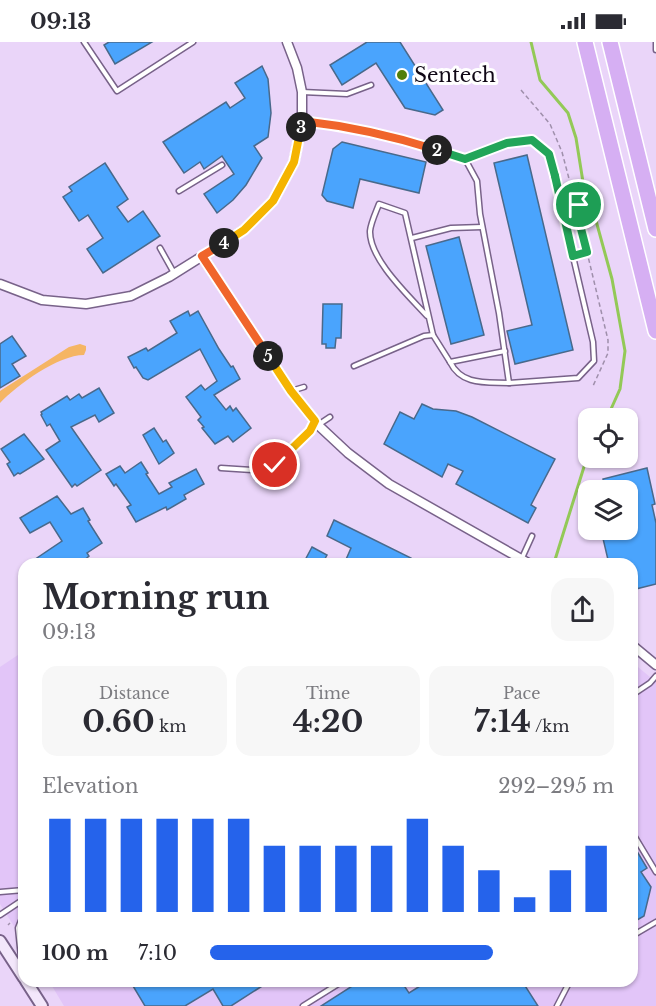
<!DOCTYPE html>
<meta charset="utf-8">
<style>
:root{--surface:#fff;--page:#f7f7f7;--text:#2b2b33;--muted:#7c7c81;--accent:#2563eb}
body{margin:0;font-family:"Libre Baskerville",serif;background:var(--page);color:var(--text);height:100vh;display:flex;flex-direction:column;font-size:22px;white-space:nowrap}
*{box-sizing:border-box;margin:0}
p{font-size:20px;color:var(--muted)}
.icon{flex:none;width:33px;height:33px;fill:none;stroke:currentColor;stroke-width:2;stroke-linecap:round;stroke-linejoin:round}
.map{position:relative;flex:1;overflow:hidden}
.sheet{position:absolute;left:18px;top:516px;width:620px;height:429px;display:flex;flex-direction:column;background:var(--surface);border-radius:18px;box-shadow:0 2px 4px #0004}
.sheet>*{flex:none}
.tools{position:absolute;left:578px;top:366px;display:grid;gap:12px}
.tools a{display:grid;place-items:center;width:60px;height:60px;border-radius:12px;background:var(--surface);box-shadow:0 2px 4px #0004;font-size:30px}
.pin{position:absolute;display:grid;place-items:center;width:51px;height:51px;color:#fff;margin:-26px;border:3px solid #fff;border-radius:50%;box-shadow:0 2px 6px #0007}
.km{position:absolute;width:30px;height:30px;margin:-15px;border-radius:50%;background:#222;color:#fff;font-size:16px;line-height:30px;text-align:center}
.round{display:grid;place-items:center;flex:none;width:63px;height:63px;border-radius:18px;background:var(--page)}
.head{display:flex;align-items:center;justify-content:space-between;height:102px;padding:0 24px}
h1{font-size:33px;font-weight:700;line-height:45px}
.figures{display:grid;grid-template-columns:repeat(3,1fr);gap:9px;height:102px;padding:6px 24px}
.figures div{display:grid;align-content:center;border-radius:15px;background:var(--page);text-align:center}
.figures b{font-size:30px;font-weight:700}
.figures small{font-size:16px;font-weight:400}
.figures p{font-size:16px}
.chart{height:168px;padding:12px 24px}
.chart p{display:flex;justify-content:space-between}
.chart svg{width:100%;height:108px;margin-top:6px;stroke:var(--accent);stroke-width:6}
ul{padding:0 24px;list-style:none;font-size:20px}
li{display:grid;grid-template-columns:96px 72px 1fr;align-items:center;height:45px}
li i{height:15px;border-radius:8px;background:var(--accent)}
.status{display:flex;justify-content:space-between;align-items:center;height:42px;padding:0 30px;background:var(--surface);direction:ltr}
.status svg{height:16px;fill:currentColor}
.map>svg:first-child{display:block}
</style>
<div class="status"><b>09:13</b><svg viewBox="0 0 49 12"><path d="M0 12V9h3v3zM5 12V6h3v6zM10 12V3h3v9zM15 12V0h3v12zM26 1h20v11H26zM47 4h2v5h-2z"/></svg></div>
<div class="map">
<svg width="656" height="964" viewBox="0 0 656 964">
<rect width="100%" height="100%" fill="#ead5f9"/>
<g fill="#e2c5f8">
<path d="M 24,609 L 24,900 L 0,862 L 0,625 Z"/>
<path d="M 632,620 L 656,640 L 656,964 L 64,964 L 49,939 L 632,939 Z"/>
</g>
<path fill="#f5b564" d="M 80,302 L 86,304 L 86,308 L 84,313 C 58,313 17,343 0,361 L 0,349 L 69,305 Z"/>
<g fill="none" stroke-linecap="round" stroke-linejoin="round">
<g stroke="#93c957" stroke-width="3">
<path d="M 531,0 L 540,38 L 568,71 L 576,96 L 583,140 L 592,164 L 612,237 L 625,309 L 620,347 L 607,376"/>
<path d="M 554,521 L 588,412"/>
</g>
</g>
<g fill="#4aa4fd" stroke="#49698b" stroke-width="1.5">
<path d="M 109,0 L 152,0 L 115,22 L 104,3 Z"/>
<path d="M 367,0 L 400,0 L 443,68 L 435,73 L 405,66 L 376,21 L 342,43 L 330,23 Z"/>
<path d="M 262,24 L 268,37 L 271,71 L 268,95 L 254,104 L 262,116 L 246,143 L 233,158 L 217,171 L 204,152 L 234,132 L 222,114 L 204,127 L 200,120 L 184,131 L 163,100 L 226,60 L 230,66 L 245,56 L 235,41 Z"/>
<path d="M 342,100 L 426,120 L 419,151 L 360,137 L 353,166 L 327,159 L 322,153 L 333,107 Z"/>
<path d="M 527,113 L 573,308 L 515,322 L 507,289 L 532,283 L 494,121 Z"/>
<path d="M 105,121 L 128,157 L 117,165 L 128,180 L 143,169 L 160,194 L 103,231 L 87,207 L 103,196 L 88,173 L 79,179 L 63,155 L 72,149 L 69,145 Z"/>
<path d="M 459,195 L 484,293 L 451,302 L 426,204 Z"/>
<path d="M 323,262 L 342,262 L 341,296 L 336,296 L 335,306 L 326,306 L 326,302 L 322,302 L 322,300 Z"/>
<path d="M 188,269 L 190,274 L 198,269 L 219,307 L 231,325 L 233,324 L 240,337 L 214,353 L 226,368 L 230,364 L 233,369 L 236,366 L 251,386 L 233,400 L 228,394 L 215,402 L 202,386 L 204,385 L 198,378 L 201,375 L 186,355 L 201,343 L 205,348 L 217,339 L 200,307 L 148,338 L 143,336 L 136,325 L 134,326 L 128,315 L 146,306 L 148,309 L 177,291 L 170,279 Z"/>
<path d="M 12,294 L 26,314 L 12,322 L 20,334 L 0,346 L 0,302 Z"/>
<path d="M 99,346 L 114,371 L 99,380 L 95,373 L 71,385 L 101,428 L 77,444 L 75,442 L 72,445 L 46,408 L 60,399 L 50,382 L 47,384 L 41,373 L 42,372 L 41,370 L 67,354 L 70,358 L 79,352 L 82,356 Z"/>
<path d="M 422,362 L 433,367 L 456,369 L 472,375 L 555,417 L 531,463 L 536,466 L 528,481 L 456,442 L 463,429 L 448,422 L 442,435 L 384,402 L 400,370 L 414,377 Z"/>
<path d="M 154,386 L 163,400 L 166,398 L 174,411 L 159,422 L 143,393 Z"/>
<path d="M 24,392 L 44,417 L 20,432 L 18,431 L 14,434 L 7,422 L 10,420 L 1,407 Z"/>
<path d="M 141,420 L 148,431 L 146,432 L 159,452 L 172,445 L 169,441 L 196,427 L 204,442 L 184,453 L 186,457 L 167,468 L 166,465 L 136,480 L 127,465 L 131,463 L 116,442 L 114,444 L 106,432 L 120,424 L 125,431 Z"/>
<path d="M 647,426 L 655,462 L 652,463 L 656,481 L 656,542 L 632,548 L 632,522 L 609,522 L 601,488 L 627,488 L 627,448 L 605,448 L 603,437 Z"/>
<path d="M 57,454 L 71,472 L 83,466 L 90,478 L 88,479 L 102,501 L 87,511 L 89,514 L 80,522 L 28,522 L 62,499 L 50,480 L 30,491 L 20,476 Z"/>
<path d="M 334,478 L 411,516 L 408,522 L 383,522 L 377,519 L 376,522 L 344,522 L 351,506 L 327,494 Z"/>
<path d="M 312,505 L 327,513 L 322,522 L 303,522 Z"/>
<path d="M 632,801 L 647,826 L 641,830 L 651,845 L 644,874 L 632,881 Z"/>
<path d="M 130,939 L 270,939 L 231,964 L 223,964 L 213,947 L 185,964 L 145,964 Z"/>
<path d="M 360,939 L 394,939 L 396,942 L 401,939 L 409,951 L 428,939 L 522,939 L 538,964 L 321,964 Z"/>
</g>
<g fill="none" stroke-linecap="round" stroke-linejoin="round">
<g stroke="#786289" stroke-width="7">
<g id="lane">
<path d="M 84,0 L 117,49 L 193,0"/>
<path d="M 656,0 L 656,8"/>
<path d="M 302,50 L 347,52 L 371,43"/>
<path d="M 303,79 L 345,84 L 401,97 L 465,117 L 507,101 L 532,98 L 549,112 L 593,300 L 594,319 L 578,336 L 509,341 L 499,271 L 480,172 L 477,139 L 465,117"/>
<path d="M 179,149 L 222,123"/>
<path d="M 412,196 L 451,186 L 482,185"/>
<path d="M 160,206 L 174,231"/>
<path d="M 427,274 C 409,254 369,217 370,189 C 371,180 376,170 379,162 L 405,171 L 433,293 L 450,320 L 505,309"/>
<path d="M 268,313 L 278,307"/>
<path d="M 450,320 C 462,344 486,340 509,341"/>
<path d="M 354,324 L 424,294 L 433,293"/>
<path d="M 291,349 L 304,345"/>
<path d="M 318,383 L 330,375"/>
<path d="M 221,426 L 252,428 L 275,423 L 310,389 L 314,380"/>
<path d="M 522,516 L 532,494"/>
<path d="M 632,653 L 650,641 L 656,634"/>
<path d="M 632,790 L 656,830"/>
<path d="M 0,850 L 24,848"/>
<path d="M 0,873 L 24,857"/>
<path d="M 632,894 L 656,880"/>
<path d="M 22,925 L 18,886 L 24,871"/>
<path d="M 303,964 L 343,939"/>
<path d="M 557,964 L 570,939"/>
</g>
</g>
<g stroke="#786289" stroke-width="11">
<g id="street">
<path d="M 202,214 L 291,349 L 318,383 L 348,411 L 389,442 L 530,522"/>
<path d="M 0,242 L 42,258 L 86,262 L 131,254 L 169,235 L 244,188 L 273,159 L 294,120 L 302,79 L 302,50 L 297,26 L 287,0"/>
<path d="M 632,603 L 656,623"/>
</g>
</g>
<g stroke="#786289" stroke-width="14">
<g id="secondary">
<path d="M 0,899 L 24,936"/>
<path d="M 26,939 L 42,964"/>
</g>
</g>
<g stroke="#fff" stroke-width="18">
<g id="highway">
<path d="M 585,0 L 656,289"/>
<path d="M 610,0 L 656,187"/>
</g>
</g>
<g stroke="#9f8fab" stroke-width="1.5" stroke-dasharray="4.5 3" stroke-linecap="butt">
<path d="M 521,48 L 550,82 L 562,110 L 573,152 L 579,163 L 579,179 L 587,210"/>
<path d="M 579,212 L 587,210 L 608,298 L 608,311 L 593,344"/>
<path d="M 8,883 L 10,881"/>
</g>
<use href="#lane" stroke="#fff" stroke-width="4"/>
<use href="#street" stroke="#fff" stroke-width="8"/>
<use href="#secondary" stroke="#f3e7fb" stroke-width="10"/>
<use href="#highway" stroke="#d6aff3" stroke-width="15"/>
</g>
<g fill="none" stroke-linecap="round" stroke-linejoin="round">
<g stroke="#fff" stroke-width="12">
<path id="split-1" d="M 555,134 L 573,214 L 587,210 L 579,179 L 579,163"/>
</g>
<g stroke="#fff" stroke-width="12">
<path id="split-2" d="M 437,108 L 465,117 L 507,101 L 532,98 L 549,112 L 555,134"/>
</g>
<g stroke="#fff" stroke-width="12">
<path id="split-3" d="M 301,85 L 302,79 C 348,84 393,94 437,108"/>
</g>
<g stroke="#fff" stroke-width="12">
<path id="split-4" d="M 224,201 L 244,188 L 273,159 L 294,120 L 301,85"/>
</g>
<g stroke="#fff" stroke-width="12">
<path id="split-5" d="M 224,201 L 202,214 L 268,314"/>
</g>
<g stroke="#fff" stroke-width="12">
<path id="split-6" d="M 268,314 L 291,349 L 315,379 L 310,389 L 275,423"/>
</g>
<use href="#split-1" stroke="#22a559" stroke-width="8"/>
<use href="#split-2" stroke="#22a559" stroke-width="8"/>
<use href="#split-3" stroke="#f0652b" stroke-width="8"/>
<use href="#split-4" stroke="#f5b400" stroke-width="8"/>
<use href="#split-5" stroke="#f0652b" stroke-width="8"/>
<use href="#split-6" stroke="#f5b400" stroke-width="8"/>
</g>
<circle fill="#517f0a" stroke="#fff" stroke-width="2" cx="402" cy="33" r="6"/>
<g text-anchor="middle" stroke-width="6" stroke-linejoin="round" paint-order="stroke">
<g font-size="20" fill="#100816" stroke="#fff" text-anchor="start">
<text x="414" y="40">Sentech</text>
</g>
</g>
</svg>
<div class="tools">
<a><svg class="icon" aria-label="locate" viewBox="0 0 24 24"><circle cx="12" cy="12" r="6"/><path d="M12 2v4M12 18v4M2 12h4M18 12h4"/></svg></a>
<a><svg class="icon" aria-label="layers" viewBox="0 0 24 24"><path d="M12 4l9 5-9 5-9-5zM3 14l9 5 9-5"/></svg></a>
</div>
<div class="pin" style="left:579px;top:163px;background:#1e9e55"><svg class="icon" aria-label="arrive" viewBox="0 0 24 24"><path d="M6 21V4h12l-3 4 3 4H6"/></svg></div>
<div class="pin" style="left:275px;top:423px;background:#d93025"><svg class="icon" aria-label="check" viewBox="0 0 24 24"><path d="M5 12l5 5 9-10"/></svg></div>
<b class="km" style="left:437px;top:108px">2</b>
<b class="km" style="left:301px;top:85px">3</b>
<b class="km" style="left:224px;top:201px">4</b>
<b class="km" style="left:268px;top:314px">5</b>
<section class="sheet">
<div class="head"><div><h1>Morning run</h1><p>09:13</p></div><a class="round"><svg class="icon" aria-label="share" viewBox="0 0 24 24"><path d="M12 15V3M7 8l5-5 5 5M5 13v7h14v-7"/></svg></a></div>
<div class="figures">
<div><p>Distance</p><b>0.60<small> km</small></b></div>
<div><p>Time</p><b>4:20</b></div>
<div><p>Pace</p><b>7:14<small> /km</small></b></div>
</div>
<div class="chart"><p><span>Elevation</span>292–295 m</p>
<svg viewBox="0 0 160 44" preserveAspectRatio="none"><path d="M5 44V6M15 44V6M25 44V6M35 44V6M45 44V6M55 44V6M65 44V17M75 44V17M85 44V17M95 44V17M105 44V6M115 44V17M125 44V27M135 44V38M145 44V27M155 44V17"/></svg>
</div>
<ul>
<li><b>100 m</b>7:10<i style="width:70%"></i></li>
</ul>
</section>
</div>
